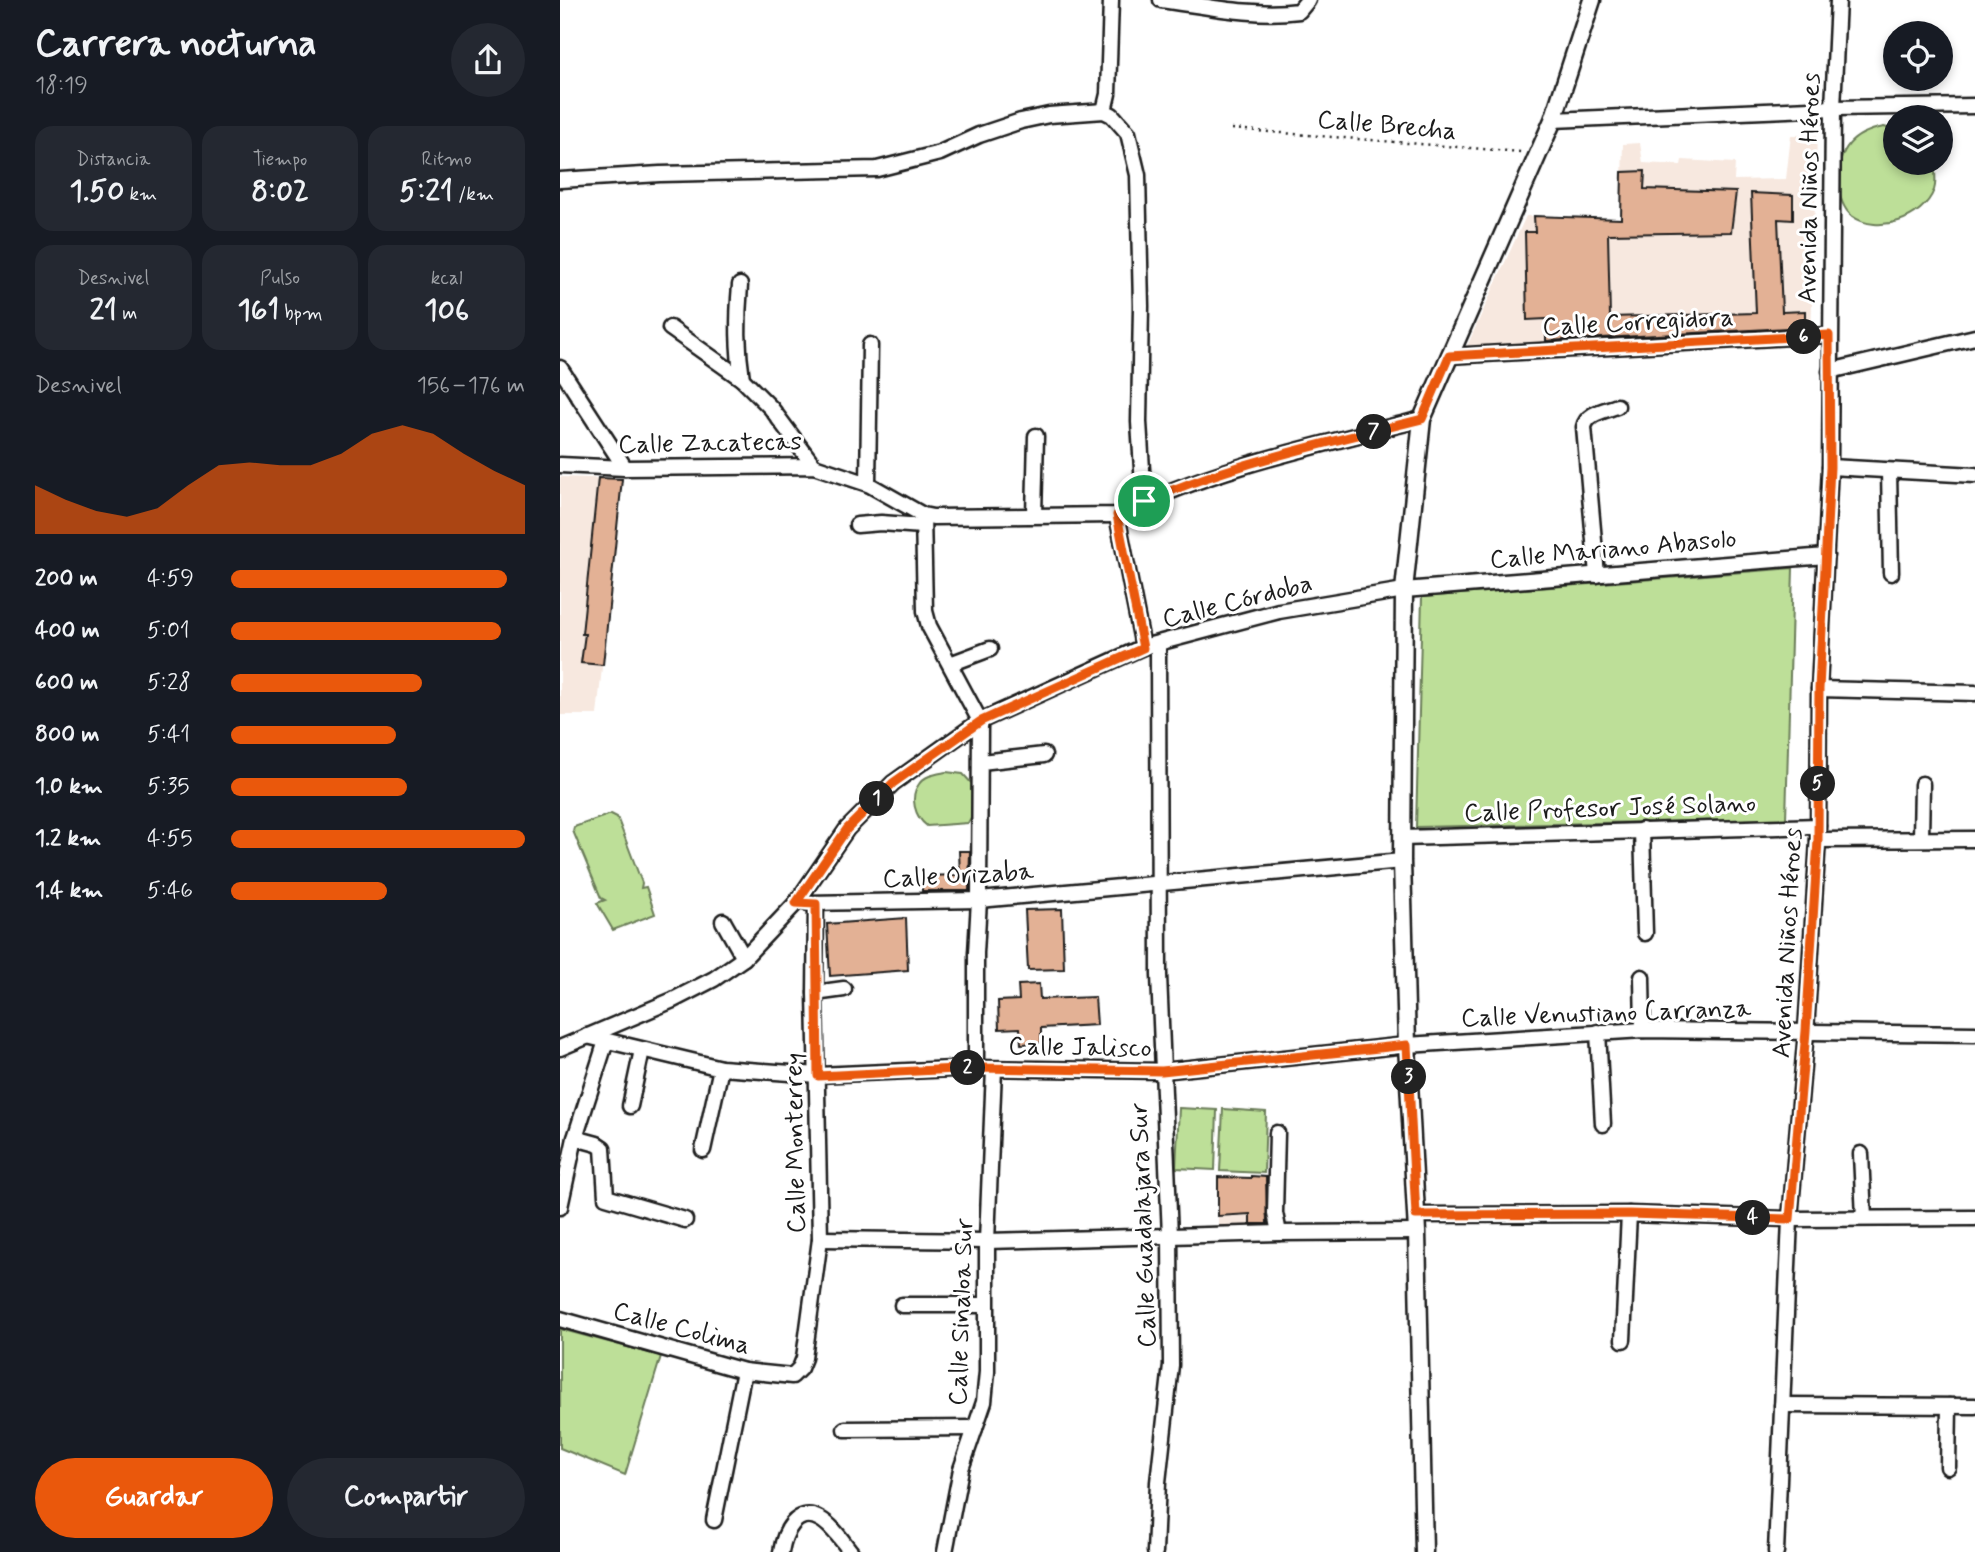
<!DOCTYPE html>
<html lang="es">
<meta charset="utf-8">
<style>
:root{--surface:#171b24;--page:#242831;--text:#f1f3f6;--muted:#9ea1a6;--accent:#ea580c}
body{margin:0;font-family:Mynerve,sans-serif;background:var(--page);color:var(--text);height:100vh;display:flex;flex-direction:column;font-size:26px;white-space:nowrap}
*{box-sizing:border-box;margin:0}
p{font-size:23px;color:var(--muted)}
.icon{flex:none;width:38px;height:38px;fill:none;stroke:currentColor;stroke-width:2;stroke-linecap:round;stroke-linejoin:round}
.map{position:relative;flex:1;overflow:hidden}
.sheet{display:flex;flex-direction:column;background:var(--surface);width:560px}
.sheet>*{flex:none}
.controls{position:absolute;left:1323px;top:21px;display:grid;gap:14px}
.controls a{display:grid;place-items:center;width:70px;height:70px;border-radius:50%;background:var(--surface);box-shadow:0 4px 10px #0003;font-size:35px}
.pin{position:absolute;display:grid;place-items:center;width:60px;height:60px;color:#fff;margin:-30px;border:4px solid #fff;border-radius:50%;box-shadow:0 2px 7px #0007}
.km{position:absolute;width:35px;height:35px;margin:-18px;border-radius:50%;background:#222;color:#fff;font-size:19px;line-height:35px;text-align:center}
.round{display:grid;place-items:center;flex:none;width:74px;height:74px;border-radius:37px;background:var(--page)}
.overview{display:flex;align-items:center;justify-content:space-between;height:119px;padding:0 35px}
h1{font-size:38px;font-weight:800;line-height:52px}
.stats{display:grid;grid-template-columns:repeat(3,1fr);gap:10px;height:119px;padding:7px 35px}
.stats div{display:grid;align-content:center;border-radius:18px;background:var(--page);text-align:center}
.stats b{font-size:30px;font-weight:800}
.stats small{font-size:19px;font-weight:400}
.stats p{font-size:19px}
.chart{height:196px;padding:14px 35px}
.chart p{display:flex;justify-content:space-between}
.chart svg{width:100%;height:126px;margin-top:7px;fill:var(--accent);opacity:.7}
.primary-button{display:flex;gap:14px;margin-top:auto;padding:14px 35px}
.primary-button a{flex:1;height:80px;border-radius:42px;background:var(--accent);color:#fff;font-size:28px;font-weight:800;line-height:80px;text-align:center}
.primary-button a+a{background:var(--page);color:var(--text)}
ul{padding:0 35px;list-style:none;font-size:23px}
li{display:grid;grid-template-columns:112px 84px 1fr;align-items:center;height:52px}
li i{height:18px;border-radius:9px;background:var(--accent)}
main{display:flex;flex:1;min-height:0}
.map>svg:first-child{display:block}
</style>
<main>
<section class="sheet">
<div class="overview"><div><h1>Carrera nocturna</h1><p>18:19</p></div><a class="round"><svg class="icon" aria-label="share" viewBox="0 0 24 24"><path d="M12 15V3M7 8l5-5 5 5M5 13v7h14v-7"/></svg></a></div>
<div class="stats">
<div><p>Distancia</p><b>1.50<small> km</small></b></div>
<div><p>Tiempo</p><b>8:02</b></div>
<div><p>Ritmo</p><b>5:21<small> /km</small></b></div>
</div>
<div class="stats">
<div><p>Desnivel</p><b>21<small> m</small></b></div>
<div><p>Pulso</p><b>161<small> bpm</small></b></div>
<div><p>kcal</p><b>106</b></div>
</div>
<div class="chart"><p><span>Desnivel</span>156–176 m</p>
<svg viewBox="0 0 160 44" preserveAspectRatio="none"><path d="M0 44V27L10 32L20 36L30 38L40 35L50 27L60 20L70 19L80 20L90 20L100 16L110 9L120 6L130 9L140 16L150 22L160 27V44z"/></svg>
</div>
<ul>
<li><b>200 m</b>4:59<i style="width:94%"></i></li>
<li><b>400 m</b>5:01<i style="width:92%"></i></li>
<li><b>600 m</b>5:28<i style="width:65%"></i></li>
<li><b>800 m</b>5:41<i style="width:56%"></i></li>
<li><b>1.0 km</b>5:35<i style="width:60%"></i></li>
<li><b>1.2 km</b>4:55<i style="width:100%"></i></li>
<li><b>1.4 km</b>5:46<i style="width:53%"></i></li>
</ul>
<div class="primary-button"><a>Guardar</a><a>Compartir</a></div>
</section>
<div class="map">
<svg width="1415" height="1552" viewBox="0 0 1415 1552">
<rect width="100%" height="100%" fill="#fff"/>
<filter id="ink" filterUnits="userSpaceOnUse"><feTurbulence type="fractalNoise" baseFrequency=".0143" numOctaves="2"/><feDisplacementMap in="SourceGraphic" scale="14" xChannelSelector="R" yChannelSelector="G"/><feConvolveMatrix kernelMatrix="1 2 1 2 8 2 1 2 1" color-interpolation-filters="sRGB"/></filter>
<g filter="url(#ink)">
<g fill="#f7e8df">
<path d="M 1231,135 L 1257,135 L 1251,337 L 903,355 L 966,216 L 1061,219 L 1063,144 L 1080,143 L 1083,163 L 1121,165 L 1122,160 L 1175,163 L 1174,180 L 1226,179 Z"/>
<path d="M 0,477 L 62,479 L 37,715 L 0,715 Z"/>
<path d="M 658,1176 L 711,1177 L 711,1233 L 658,1234 Z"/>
</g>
<g fill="#bddf98" stroke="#6c7e5a" stroke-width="2">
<path d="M 1324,127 L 1335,130 L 1335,163 L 1374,163 C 1375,172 1377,181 1374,190 C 1363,219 1318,235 1292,216 C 1283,209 1279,194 1278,182 C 1278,149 1292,133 1324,127 Z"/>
<path d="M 1233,568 L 1226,819 L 856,827 L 862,597 Z"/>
<path d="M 386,772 L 403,774 L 415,787 L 415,810 L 408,823 L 367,826 C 355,817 349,797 359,784 C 365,775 376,774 386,772 Z"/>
<path d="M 51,814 L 57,817 L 82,883 L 81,888 L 86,887 L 95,914 L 53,930 L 37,903 L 45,900 L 41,898 L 13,831 L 14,827 Z"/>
<path d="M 619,1108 L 657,1110 L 655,1170 L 616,1168 Z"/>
<path d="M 663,1109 L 706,1112 L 704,1173 L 660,1171 Z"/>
<path d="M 0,1329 L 101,1356 L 65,1475 L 0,1448 Z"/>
</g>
<g fill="#e3b195" stroke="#1c1c1c" stroke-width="2">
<path d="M 1085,171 L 1084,189 L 1176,192 L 1171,232 L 1048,234 L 1050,317 L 1196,313 L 1191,193 L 1233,195 L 1233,220 L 1218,219 L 1222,312 L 1245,311 L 1245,327 L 986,341 L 986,319 L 967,320 L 965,232 L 975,232 L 974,216 L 1061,219 L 1062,172 Z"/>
<path d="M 38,478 L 62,479 L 43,665 L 21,663 L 25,634 L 22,634 Z"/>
<path d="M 399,851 L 410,851 L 409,891 L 362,891 L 362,876 L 400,875 Z"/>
<path d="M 502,909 L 504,969 L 468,970 L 465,910 Z"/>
<path d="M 346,918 L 348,970 L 270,976 L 267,924 Z"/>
<path d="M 479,984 L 480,999 L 535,997 L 537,1025 L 481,1028 L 481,1043 L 461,1044 L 460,1028 L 439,1029 L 438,1001 L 459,1000 L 458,985 Z"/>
<path d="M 691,1176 L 706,1177 L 707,1224 L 690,1224 L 690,1214 L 658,1216 L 658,1177 L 691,1178 Z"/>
</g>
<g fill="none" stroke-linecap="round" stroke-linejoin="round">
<g stroke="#1c1c1c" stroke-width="19">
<g id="minor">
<path d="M 601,0 C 646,6 694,17 739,11 L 748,0"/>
<path d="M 544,111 L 548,94 L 551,0"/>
<path d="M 993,120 L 1273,108 L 1415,106"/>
<path d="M 0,180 L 100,174 L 317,169 L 380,153 L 419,135 L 461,121 L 489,115 L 544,111 L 552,115 L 568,133 L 578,175 L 581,306 L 579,422 L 584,501"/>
<path d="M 180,285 C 177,318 177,347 182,379"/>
<path d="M 110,328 L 182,379 L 211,408 L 254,466"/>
<path d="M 889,356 L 1269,335"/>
<path d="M 0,368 L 65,468"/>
<path d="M 1270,371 L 1415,337"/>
<path d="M 0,465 L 65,468 L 254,466 L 308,484 L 363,515 L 373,517 L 557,515 C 650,468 761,445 862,419"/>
<path d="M 1270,467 L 1415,475"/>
<path d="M 1329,471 L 1331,573"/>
<path d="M 308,484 L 310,345"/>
<path d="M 363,515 L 365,611 L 369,626 L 420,721 L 419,900 L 416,953 L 416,1068"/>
<path d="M 474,515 L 476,436"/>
<path d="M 557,515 L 583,647"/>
<path d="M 297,525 L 321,523 L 362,526"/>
<path d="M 1037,575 L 1024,427 C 1027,413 1044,411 1057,406"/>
<path d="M 390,664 L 430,649"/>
<path d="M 1259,689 L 1415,693"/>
<path d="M 421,762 L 484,755"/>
<path d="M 1082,830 L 1085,933"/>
<path d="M 842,838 L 1258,826"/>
<path d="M 1361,838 L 1362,784"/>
<path d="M 1258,840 L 1415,839"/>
<path d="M 248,903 L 419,900 L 842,861"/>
<path d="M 163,921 L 184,958"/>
<path d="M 1082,977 L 1083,1030"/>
<path d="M 255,993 L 284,989"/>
<path d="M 1038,1032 L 1043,1124"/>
<path d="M 27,1036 L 161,1068 L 258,1075 L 416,1068 L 602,1071 L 847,1045 L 1083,1030 L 1415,1034"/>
<path d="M 0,1048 L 113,1000 L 154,979 L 184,958 L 236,903 L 287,829 L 333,783 L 420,721 L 583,647 L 719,611 L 844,590 L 1266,556"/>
<path d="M 70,1106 L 82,1050"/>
<path d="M 717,1133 L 715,1213 L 719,1233"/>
<path d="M 15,1138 L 37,1144 L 43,1148 L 46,1197 L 125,1220"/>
<path d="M 143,1150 L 161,1068"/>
<path d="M 1301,1154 L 1304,1218"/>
<path d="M 0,1207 L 15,1138 L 46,1041"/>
<path d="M 857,1215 L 1069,1214 L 1230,1219 L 1415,1218"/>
<path d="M 260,1239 L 427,1241 L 719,1233 L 857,1232"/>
<path d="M 342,1305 L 426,1305"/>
<path d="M 0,1319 L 184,1371 L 232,1376 L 240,1368 L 244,1358 L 260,1239 L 255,993 L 256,904"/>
<path d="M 1063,1340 L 1069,1214"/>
<path d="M 1222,1405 L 1415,1406"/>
<path d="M 285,1429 L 415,1428"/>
<path d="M 1388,1467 L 1389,1406"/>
<path d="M 154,1520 L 184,1371"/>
<path d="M 221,1552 C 224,1533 236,1506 260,1519 C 273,1526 282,1541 291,1552"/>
<path d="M 385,1552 L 401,1469 L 424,1402 L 427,1372 L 427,1241 L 434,1069"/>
<path d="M 595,1552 L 598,1482 L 611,1365 L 610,1236 L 599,975 L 598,644"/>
<path d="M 1216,1552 L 1230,1219 L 1246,1031 L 1258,840 L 1259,689 L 1270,467 L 1273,108 L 1278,0"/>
</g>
</g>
<g stroke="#1c1c1c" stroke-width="21">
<path id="tertiary" d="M 864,1552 L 857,1232 L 847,1045 L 842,861 L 844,590 L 862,419 L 993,120 L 1032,0"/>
</g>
<path stroke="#1c1c1c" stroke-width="2.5" stroke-dasharray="2 5" stroke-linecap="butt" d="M 672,129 L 961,152"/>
<use href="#minor" stroke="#fff" stroke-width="14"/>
<use href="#tertiary" stroke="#fff" stroke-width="16"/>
</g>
</g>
<g fill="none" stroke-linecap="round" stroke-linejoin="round" filter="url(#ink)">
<g stroke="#fff" stroke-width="14">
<path id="route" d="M 1269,335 L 1270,467 L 1259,689 L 1258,840 L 1246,1031 L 1230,1219 L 1069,1214 L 856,1215 L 847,1045 L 602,1071 L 416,1068 L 258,1076 L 256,904 L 236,903 L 287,829 L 333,783 L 421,721 L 583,648 L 557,515 C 651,467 761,445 862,419 L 889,356 Z"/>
</g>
<use href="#route" stroke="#ea580c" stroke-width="9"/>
</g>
<g text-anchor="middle" stroke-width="6" stroke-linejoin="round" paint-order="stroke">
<g font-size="26" fill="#1c1c1c" stroke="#fff">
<text transform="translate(827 124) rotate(5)" y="9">Calle Brecha</text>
<text transform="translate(1248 188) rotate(-89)" y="9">Avenida Niños Héroes</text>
<text transform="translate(1078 321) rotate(-3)" y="9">Calle Corregidora</text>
<text transform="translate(150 442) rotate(-1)" y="9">Calle Zacatecas</text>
<text transform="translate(1053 548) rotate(-5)" y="9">Calle Mariano Abasolo</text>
<text transform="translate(677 600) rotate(-14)" y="9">Calle Córdoba</text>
<text transform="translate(1050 807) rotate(-2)" y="9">Calle Profesor José Solano</text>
<text transform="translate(398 874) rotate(-3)" y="9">Calle Orizaba</text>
<text transform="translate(1226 943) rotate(-87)" y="9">Avenida Niños Héroes</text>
<text transform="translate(1046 1012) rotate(-2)" y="9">Calle Venustiano Carranza</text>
<text transform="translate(520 1046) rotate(1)" y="9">Calle Jalisco</text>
<text transform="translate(234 1143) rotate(-91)" y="9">Calle Monterrey</text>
<text transform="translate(582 1225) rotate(-92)" y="9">Calle Guadalajara Sur</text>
<text transform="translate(400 1312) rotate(-88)" y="9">Calle Sinaloa Sur</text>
<text transform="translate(122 1327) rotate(15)" y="9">Calle Colima</text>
</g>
</g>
</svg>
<div class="controls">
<a><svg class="icon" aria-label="locate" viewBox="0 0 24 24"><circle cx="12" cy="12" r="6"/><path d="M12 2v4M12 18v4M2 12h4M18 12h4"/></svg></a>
<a><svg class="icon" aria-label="layers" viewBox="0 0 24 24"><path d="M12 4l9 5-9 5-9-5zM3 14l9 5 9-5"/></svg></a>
</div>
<div class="pin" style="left:584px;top:501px;background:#1e9e55"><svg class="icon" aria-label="arrive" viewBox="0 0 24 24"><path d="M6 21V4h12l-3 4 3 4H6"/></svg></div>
<b class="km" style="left:317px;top:799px">1</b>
<b class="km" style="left:408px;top:1068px">2</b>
<b class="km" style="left:849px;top:1077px">3</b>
<b class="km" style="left:1193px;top:1218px">4</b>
<b class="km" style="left:1258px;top:784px">5</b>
<b class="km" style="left:1244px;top:337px">6</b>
<b class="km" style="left:814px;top:432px">7</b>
</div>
</main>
